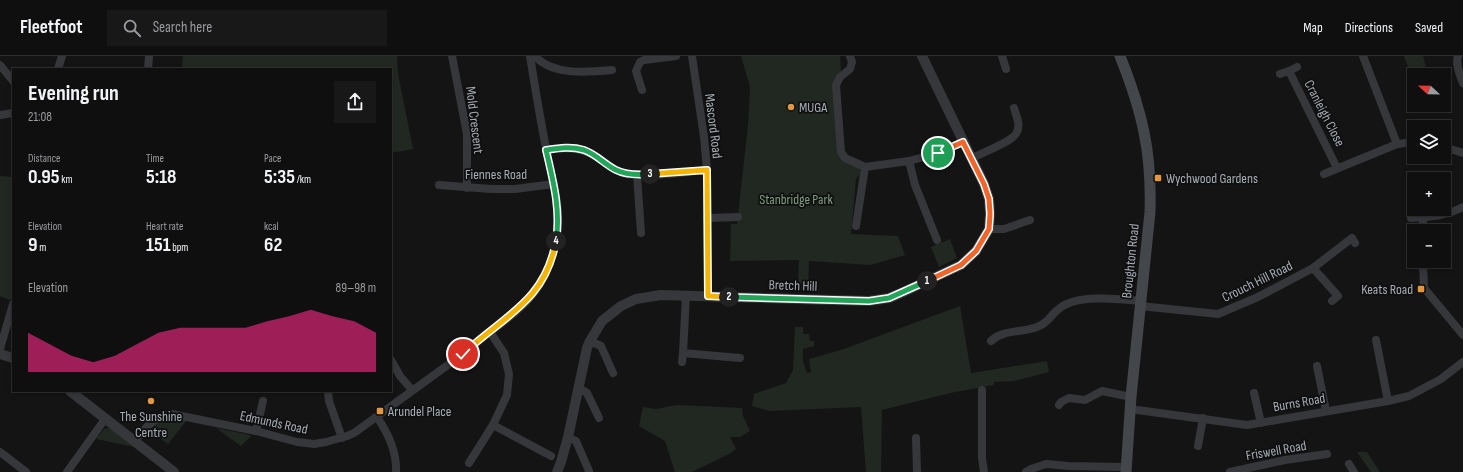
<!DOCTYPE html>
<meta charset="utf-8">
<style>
:root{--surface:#0f0f10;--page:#181819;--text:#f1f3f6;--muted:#9b9c9f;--line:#2f2f30;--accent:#db2777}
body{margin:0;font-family:"Sofia Sans Condensed",sans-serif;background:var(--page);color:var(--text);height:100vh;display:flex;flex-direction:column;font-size:15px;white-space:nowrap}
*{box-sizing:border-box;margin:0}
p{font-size:13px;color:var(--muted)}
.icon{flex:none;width:22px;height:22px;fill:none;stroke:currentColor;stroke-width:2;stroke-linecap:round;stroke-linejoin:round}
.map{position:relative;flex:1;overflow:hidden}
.sheet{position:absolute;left:12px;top:12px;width:380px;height:324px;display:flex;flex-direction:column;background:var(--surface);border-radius:0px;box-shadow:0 2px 6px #0003,0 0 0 1px var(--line)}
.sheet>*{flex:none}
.needle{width:26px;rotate:292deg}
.tools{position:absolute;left:1407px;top:12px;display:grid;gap:8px}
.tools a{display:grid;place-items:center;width:44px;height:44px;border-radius:0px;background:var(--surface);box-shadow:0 2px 6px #0003,0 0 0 1px var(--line);font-size:20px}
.pin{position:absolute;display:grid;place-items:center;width:34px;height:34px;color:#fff;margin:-17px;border:2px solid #fff;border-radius:50%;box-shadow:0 1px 4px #0007}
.km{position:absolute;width:20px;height:20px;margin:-10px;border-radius:50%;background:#222;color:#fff;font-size:11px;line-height:20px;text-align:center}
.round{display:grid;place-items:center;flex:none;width:42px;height:42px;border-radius:0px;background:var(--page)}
.summary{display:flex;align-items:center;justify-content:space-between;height:68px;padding:0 16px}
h1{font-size:22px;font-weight:700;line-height:30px}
.figures{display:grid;grid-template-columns:repeat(3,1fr);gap:6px;height:68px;padding:4px 16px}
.figures div{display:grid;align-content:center}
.figures b{font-size:20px;font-weight:700}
.figures small{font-size:11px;font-weight:400}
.figures p{font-size:11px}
.chart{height:112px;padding:8px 16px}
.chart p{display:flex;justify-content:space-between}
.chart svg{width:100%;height:72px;margin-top:4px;fill:var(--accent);opacity:.7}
header{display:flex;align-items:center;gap:24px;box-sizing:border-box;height:56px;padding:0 20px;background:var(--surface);border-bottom:1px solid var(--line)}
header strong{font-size:19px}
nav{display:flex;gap:22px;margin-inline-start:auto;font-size:14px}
.search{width:280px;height:36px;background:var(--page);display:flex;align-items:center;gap:10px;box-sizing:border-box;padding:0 14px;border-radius:0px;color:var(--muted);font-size:15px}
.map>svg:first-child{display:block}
</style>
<header>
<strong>Fleetfoot</strong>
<div class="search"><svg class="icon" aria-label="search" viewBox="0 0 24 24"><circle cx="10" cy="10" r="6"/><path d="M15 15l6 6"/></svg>Search here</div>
<nav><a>Map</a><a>Directions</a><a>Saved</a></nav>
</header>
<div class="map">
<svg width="1463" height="416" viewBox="0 0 1463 416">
<rect width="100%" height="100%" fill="#141415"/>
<g fill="#202821">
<path d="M 183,0 L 397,0 L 398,18 L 413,93 L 391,97 L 391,13 L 182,13 Z"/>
<path d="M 741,0 L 840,0 L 841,16 L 837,20 L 839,97 L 855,108 L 860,113 L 860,118 L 856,123 L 851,178 L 898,180 L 905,199 L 871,209 L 809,205 L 808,234 L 798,234 L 799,204 L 730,205 L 731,168 L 737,168 L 748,69 L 750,31 Z"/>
<path d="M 1404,0 L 1423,0 L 1427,16 L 1420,19 L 1414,19 L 1414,21 L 1412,22 Z"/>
<path d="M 0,120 L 13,121 L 13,240 L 10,244 L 0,240 Z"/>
<path d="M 950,183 L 957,202 L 939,211 L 931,191 Z"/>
<path d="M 960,250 L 971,317 L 1047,305 L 1049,316 L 1014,325 L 994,326 L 994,329 L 955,336 L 882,354 L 881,416 L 866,416 L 861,351 L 769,355 L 752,350 L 754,338 L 786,327 L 793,314 L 795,271 L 803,271 L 803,278 L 809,278 L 810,285 L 814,285 L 814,290 L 803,293 L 803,306 L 807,317 L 811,316 L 809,303 L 841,294 Z"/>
<path d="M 677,349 L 742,352 L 743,360 L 750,375 L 740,381 L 730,381 L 736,393 L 731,397 L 692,416 L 675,416 L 665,385 L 639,370 L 643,351 L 656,353 Z"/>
<path d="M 173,362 L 187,364 L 168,388 L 157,380 L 148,381 C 152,368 161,365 173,362 Z"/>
<path d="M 108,372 L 112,373 L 136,391 L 96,383 L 104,373 Z"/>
<path d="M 216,372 L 250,379 L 251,380 L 241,390 Z"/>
<path d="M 1357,396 L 1367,396 L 1380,416 L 1371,416 Z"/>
</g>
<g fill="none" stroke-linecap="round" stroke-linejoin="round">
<g stroke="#35373a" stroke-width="8">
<path d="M 452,0 L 467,78 L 467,132"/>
<path d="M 535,0 C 552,20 589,16 612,14"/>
<path d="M 692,0 L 704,81 L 707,114 L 708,240"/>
<path d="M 850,0 L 852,6 L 850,13 L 840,21 L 836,29 L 841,96 L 845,102 L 865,111"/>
<path d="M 1002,0 L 1006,13"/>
<path d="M 1363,0 L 1397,88"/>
<path d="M 1458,0 C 1455,9 1460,19 1463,27"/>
<path d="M 0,9 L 13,25"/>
<path d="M 1297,11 L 1289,15 L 1337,112"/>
<path d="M 58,13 L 62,0"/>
<path d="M 148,13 L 149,0"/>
<path d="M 1280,18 L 1289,15"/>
<path d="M 642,34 L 636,15 L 640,6 L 644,4 L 676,0"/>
<path d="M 0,59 L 13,57"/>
<path d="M 1444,91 L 1463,97"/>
<path d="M 546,94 C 566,91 583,91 600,103 C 607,108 614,114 623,117 C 645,122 683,116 707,114"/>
<path d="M 972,102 C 982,97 1014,85 1017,76 C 1021,69 1016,59 1014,52"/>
<path d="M 909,105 L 915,129 L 937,184"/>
<path d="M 1324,118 L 1397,88 L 1414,86"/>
<path d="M 637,119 L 641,177"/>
<path d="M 439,129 L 491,133 L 515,133 L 554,128"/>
<path d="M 707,162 L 738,161"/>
<path d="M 1411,162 C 1429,162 1448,159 1463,151"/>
<path d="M 1423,162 L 1423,175"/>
<path d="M 856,170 L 865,111 L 909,105 L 938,97 L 963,86"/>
<path d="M 989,173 L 1004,173 L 1030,164"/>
<path d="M 1423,205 L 1424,232 L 1463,279"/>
<path d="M 1313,212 L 1338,240 L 1332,245"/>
<path d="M 686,239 L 683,297 L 740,302"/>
<path d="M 1140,250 L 1218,258 L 1258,241 L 1313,212 L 1352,182 L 1355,187"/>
<path d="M 1376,284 L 1388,345"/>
<path d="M 590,285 L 601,290 L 613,317"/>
<path d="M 991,285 C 1004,273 1021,277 1037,271 C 1049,267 1050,259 1060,252 C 1078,238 1119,243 1141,245"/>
<path d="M 0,293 L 13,248"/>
<path d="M 391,304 L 400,320 L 412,334"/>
<path d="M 682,306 L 683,297"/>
<path d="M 1317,310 L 1326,355"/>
<path d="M 579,332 L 587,337 L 599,362"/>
<path d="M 982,334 L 982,402 L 984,416"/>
<path d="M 328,335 L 329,345 L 342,382"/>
<path d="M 1254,337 L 1261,367"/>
<path d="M 1059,349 L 1061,346 L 1069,342 L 1085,344 L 1102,335 L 1131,341"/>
<path d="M 1130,353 L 1247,369 L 1388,345 L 1409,340 L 1441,323 L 1463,306"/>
<path d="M 377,361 C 388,377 397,396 396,416"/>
<path d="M 493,369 L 551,400"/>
<path d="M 256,375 L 263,345"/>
<path d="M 568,381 L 576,385 L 589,415"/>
<path d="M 916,382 L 917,416"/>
<path d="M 134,386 C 146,371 152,362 172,358 L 256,375 L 297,386 L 314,388 L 326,386 L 347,380 L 354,377 L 463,298 C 485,277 514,262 534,237 C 553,212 561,177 557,146 C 554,128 549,110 546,92 C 540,62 535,31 530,0"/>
<path d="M 1198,390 L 1203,362"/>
<path d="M 0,396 L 26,416"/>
<path d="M 469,407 L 493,369 L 507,339 L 509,318 L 504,297 L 490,276"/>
<path d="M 1349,408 L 1354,416"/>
<path d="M 67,416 L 105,363"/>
<path d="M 1026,416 L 1031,413 L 1046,408 L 1068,410 L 1126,411"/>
<path d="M 1230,416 L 1285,404 L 1327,398"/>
</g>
<g stroke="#35373a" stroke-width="10">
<path d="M 0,298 L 13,302"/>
<path d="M 70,335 L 174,416"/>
<path d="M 557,416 L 561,406 L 568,381 L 587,292 L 590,285 L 602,265 L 621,250 L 636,243 L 661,239 L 869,245 L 889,242 L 899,238 L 961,209 L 976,195 L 989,173 L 990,158 L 989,143 L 984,128 L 922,0"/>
</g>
<path stroke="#43464a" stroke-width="11" d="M 1120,0 C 1142,55 1152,96 1150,156 L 1131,341 L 1126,416"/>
</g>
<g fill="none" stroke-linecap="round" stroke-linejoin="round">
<g stroke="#fff" stroke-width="8">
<path id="split-1" d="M 927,225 L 961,209 L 976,195 L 989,173 L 990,158 L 989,143 L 984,128 L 963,86 L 938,97"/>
</g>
<g stroke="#fff" stroke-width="8">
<path id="split-2" d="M 729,241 L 869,245 L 889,242 L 927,225"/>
</g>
<g stroke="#fff" stroke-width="8">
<path id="split-3" d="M 650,118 L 707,114 L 708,240 L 729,241"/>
</g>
<g stroke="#fff" stroke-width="8">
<path id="split-4" d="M 556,185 C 561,154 553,124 546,94 C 559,92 571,90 584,94 C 596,98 604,108 616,114 C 626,119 638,119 650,118"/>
</g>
<g stroke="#fff" stroke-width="8">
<path id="split-5" d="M 463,298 C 503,260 545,246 556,185"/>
</g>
<use href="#split-1" stroke="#f0652b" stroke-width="5"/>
<use href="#split-2" stroke="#22a559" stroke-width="5"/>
<use href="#split-3" stroke="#f5b400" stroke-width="5"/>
<use href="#split-4" stroke="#22a559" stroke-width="5"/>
<use href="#split-5" stroke="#f5b400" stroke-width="5"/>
</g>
<g fill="#e2963f" stroke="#0f0f10" stroke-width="1.5">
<circle cx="791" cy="51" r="4"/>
<rect x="1154" y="118" width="8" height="8" rx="2"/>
<rect x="1417" y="229" width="8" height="8" rx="2"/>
<circle cx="151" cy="345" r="4"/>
<rect x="376" y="351" width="8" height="8" rx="2"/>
</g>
<g text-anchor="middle" stroke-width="3.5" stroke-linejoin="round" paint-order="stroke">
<g font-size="14" fill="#a7adb5" stroke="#0f0f10" text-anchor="start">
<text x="799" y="56">MUGA</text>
<text x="1166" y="127">Wychwood Gardens</text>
<text x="1413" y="238" text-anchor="end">Keats Road</text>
<text x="388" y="360">Arundel Place</text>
<text x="151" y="365" text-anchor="middle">The Sunshine<tspan x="151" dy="16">Centre</tspan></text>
</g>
<g font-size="14" fill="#a7adb5" stroke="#0f0f10">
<text transform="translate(1325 57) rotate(63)" y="5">Cranleigh Close</text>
<text transform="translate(475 64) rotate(83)" y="5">Mold Crescent</text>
<text transform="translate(714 70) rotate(83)" y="5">Mascord Road</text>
<text x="496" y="123">Fiennes Road</text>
<text transform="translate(1130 205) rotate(-84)" y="5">Broughton Road</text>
<text transform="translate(1257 225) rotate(-26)" y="5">Crouch Hill Road</text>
<text transform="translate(793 229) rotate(2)" y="5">Bretch Hill</text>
<text transform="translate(1299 346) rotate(-10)" y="5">Burns Road</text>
<text transform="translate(274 366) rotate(12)" y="5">Edmunds Road</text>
<text transform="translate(1276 394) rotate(-10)" y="5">Friswell Road</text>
</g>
<g font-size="14" fill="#819e7f" stroke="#0f0f10">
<text x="796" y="148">Stanbridge Park</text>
</g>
</g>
</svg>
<div class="tools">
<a><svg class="needle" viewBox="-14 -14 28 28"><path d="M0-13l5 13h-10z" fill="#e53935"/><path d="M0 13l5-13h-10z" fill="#9b9c9f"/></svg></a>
<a><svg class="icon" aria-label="layers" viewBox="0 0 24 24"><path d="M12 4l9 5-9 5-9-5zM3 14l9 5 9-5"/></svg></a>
<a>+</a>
<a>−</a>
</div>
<div class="pin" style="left:938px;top:97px;background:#1e9e55"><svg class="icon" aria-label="arrive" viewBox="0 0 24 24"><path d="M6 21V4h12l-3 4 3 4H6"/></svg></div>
<div class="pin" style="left:463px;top:298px;background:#d93025"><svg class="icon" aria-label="check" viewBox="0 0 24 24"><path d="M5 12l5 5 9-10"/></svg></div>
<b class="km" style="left:927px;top:225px">1</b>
<b class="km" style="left:729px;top:241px">2</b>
<b class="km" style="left:650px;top:118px">3</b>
<b class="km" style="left:556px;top:185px">4</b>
<section class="sheet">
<div class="summary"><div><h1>Evening run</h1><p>21:08</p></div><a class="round"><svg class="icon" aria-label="share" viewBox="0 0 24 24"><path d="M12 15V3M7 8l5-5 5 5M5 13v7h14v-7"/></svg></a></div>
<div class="figures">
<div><p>Distance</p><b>0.95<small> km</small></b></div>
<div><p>Time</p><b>5:18</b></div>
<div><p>Pace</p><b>5:35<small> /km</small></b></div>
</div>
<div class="figures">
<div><p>Elevation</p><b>9<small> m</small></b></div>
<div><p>Heart rate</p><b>151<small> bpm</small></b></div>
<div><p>kcal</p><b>62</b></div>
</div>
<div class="chart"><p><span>Elevation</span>89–98 m</p>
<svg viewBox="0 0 160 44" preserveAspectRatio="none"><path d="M0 44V20L10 27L20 34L30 38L40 34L50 27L60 20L70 17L80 17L90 17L100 17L110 13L120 10L130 6L140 10L150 13L160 20V44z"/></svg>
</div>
</section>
</div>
